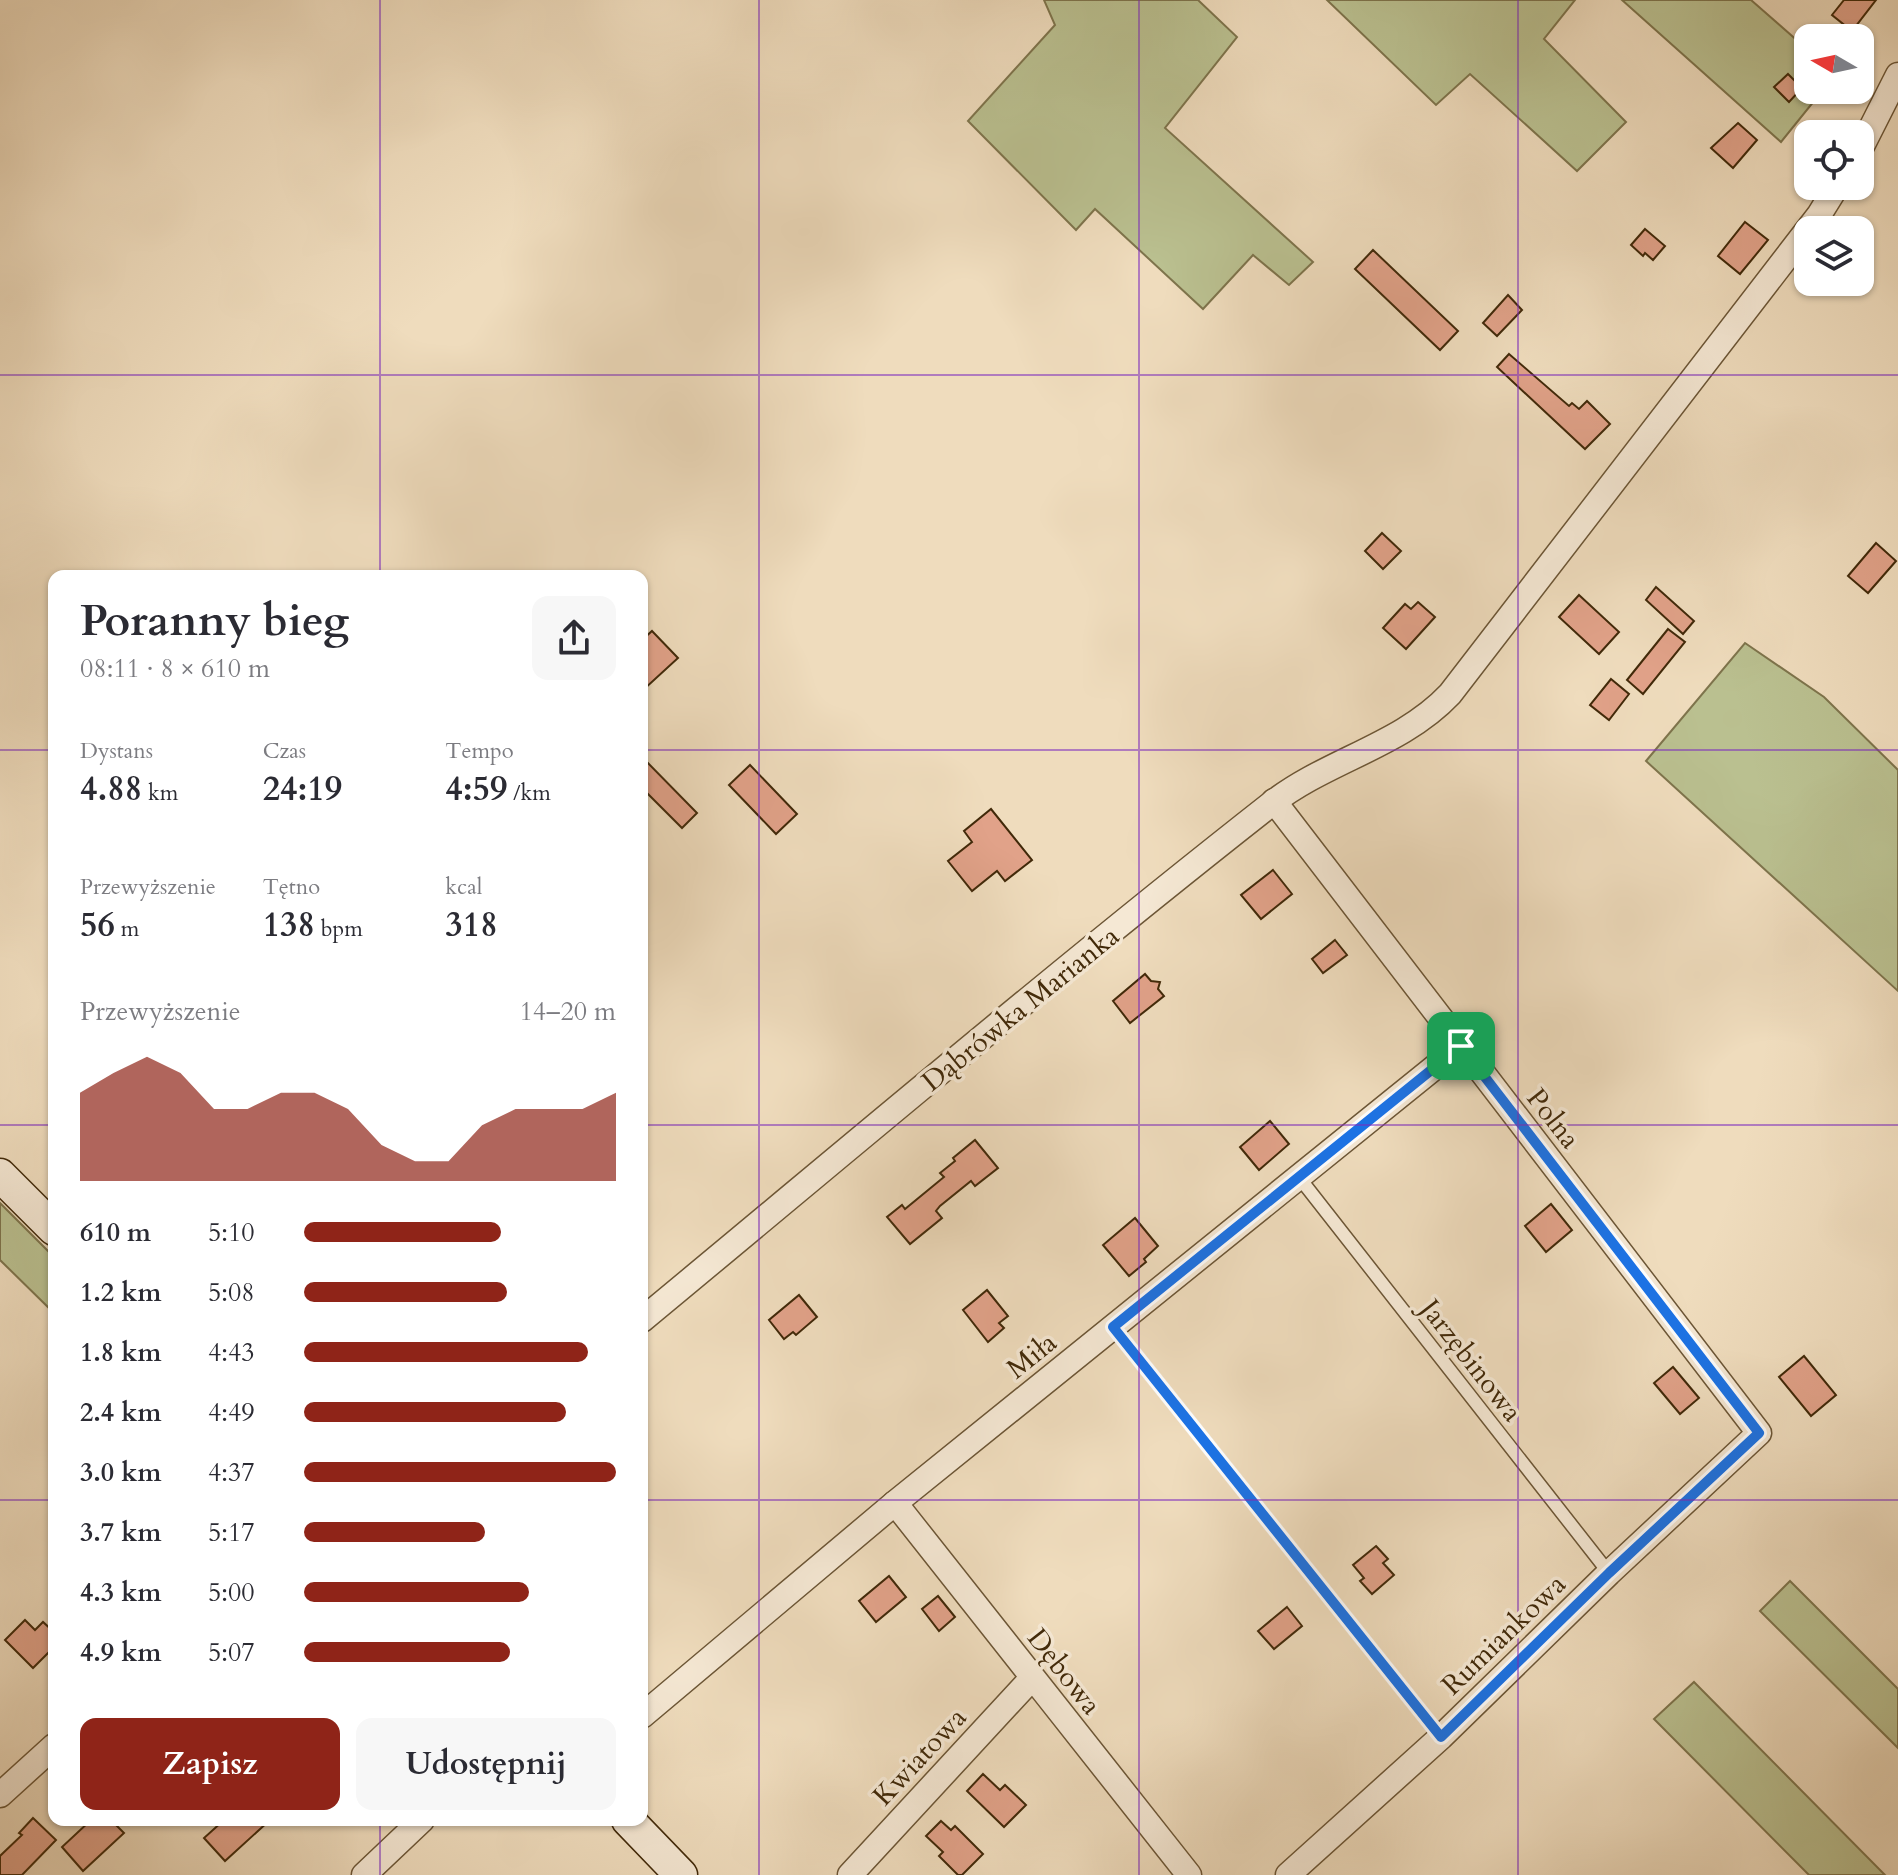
<!DOCTYPE html>
<html lang="pl">
<meta charset="utf-8">
<style>
:root{--surface:#fff;--page:#f7f7f7;--text:#2b2b33;--muted:#7c7c81;--accent:#8f2418}
body{margin:0;font-family:Cardo,serif;background:var(--page);color:var(--text);height:100vh;display:flex;flex-direction:column;font-size:30px;white-space:nowrap}
*{box-sizing:border-box;margin:0}
p{font-size:26px;color:var(--muted)}
.icon{flex:none;width:44px;height:44px;fill:none;stroke:currentColor;stroke-width:2;stroke-linecap:round;stroke-linejoin:round}
.map{position:relative;flex:1;overflow:hidden}
.panel{position:absolute;left:48px;top:570px;width:600px;height:1256px;display:flex;flex-direction:column;background:var(--surface);border-radius:16px;box-shadow:0 2px 6px #0004}
.panel>*{flex:none}
.needle{width:52px;rotate:279deg}
.tools{position:absolute;left:1794px;top:24px;display:grid;gap:16px}
.tools a{display:grid;place-items:center;width:80px;height:80px;border-radius:16px;background:var(--surface);box-shadow:0 2px 6px #0004;font-size:40px}
.pin{position:absolute;display:grid;place-items:center;width:68px;height:68px;color:#fff;margin:-34px;border-radius:16px;box-shadow:0 4px 12px #0006}
.round{display:grid;place-items:center;flex:none;width:84px;height:84px;border-radius:16px;background:var(--page)}
.head{display:flex;align-items:center;justify-content:space-between;height:136px;padding:0 32px}
h1{font-size:44px;font-weight:800;line-height:60px}
.metrics{display:grid;grid-template-columns:repeat(3,1fr);gap:12px;height:136px;padding:8px 32px}
.metrics div{display:grid;align-content:center}
.metrics b{font-size:34px;font-weight:800}
.metrics small{font-size:22px;font-weight:400}
.metrics p{font-size:22px}
.chart{height:224px;padding:16px 32px}
.chart p{display:flex;justify-content:space-between}
.chart svg{width:100%;height:144px;margin-top:8px;fill:var(--accent);opacity:.7}
.primary-button{display:flex;gap:16px;margin-top:auto;padding:16px 32px}
.primary-button a{flex:1;height:92px;border-radius:16px;background:var(--accent);color:#fff;font-size:32px;font-weight:800;line-height:92px;text-align:center}
.primary-button a+a{background:var(--page);color:var(--text)}
ul{padding:0 32px;list-style:none;font-size:26px}
li{display:grid;grid-template-columns:128px 96px 1fr;align-items:center;height:60px}
li i{height:20px;border-radius:10px;background:var(--accent)}
.map>svg:first-child{display:block}
</style>
<div class="map">
<svg width="1898" height="1875" viewBox="0 0 1898 1875">
<rect width="100%" height="100%" fill="#efdcbd"/>
<filter id="stains"><feTurbulence type="fractalNoise" baseFrequency=".0025" numOctaves="4"/><feColorMatrix values="0 0 0 0 .2 0 0 0 0 .09 0 0 0 0 .02 0 0 0 .5 -.17"/></filter>
<radialGradient id="worn" r=".72"><stop offset=".6" stop-color="#630" stop-opacity="0"/><stop offset="1" stop-color="#630" stop-opacity=".3"/></radialGradient>
<g fill="#bac090" stroke="#7e744c" stroke-width="2">
<path d="M 1044,0 L 1198,0 L 1237,37 L 1165,128 L 1313,262 L 1289,285 L 1253,255 L 1203,309 L 1095,209 L 1076,230 L 968,121 L 1055,25 Z"/>
<path d="M 1327,0 L 1575,0 L 1544,39 L 1626,122 L 1577,171 L 1470,74 L 1436,105 Z"/>
<path d="M 1622,0 L 1751,0 L 1808,50 L 1808,90 L 1823,90 L 1781,142 Z"/>
<path d="M 1745,643 L 1824,697 L 1898,770 L 1898,991 L 1646,761 Z"/>
<path d="M 0,1203 L 54,1257 L 54,1313 L 0,1260 Z"/>
<path d="M 1790,1581 L 1898,1689 L 1898,1748 L 1760,1611 Z"/>
<path d="M 1694,1682 L 1885,1875 L 1809,1875 L 1654,1719 Z"/>
</g>
<g fill="#e1a289" stroke="#412909" stroke-width="2">
<path d="M 1844,0 L 1876,0 L 1852,31 L 1832,15 Z"/>
<path d="M 1788,74 L 1802,88 L 1789,102 L 1774,87 Z"/>
<path d="M 1738,123 L 1757,140 L 1733,168 L 1711,148 Z"/>
<path d="M 1745,222 L 1768,240 L 1740,274 L 1718,256 Z"/>
<path d="M 1645,229 L 1665,246 L 1653,260 L 1645,253 L 1643,256 L 1631,245 Z"/>
<path d="M 1373,250 L 1458,331 L 1440,350 L 1355,269 Z"/>
<path d="M 1508,295 L 1522,310 L 1497,336 L 1483,323 Z"/>
<path d="M 1509,354 L 1569,406 L 1572,403 L 1579,409 L 1587,401 L 1610,424 L 1585,449 L 1497,367 Z"/>
<path d="M 1382,533 L 1401,551 L 1383,569 L 1365,551 Z"/>
<path d="M 1876,543 L 1896,561 L 1868,593 L 1848,576 Z"/>
<path d="M 1656,587 L 1694,621 L 1683,634 L 1646,600 Z"/>
<path d="M 1579,595 L 1619,632 L 1599,654 L 1559,617 Z"/>
<path d="M 1418,602 L 1435,617 L 1406,649 L 1383,628 L 1405,604 L 1411,609 Z"/>
<path d="M 1668,629 L 1685,642 L 1643,694 L 1627,680 Z"/>
<path d="M 652,631 L 678,658 L 642,691 L 642,640 Z"/>
<path d="M 1611,679 L 1629,694 L 1609,720 L 1590,705 Z"/>
<path d="M 642,757 L 697,813 L 682,828 L 642,788 Z"/>
<path d="M 750,765 L 797,814 L 776,834 L 729,785 Z"/>
<path d="M 991,809 L 1032,860 L 1005,881 L 997,871 L 972,891 L 948,861 L 972,842 L 964,831 Z"/>
<path d="M 1273,870 L 1292,894 L 1261,919 L 1241,895 Z"/>
<path d="M 1335,940 L 1347,955 L 1323,973 L 1312,959 Z"/>
<path d="M 1145,974 L 1151,981 L 1160,982 L 1158,989 L 1164,996 L 1130,1023 L 1113,1001 Z"/>
<path d="M 1270,1121 L 1289,1144 L 1259,1170 L 1240,1147 Z"/>
<path d="M 975,1140 L 998,1168 L 975,1186 L 971,1181 L 940,1206 L 936,1211 L 942,1218 L 910,1244 L 887,1217 L 902,1205 L 905,1209 L 944,1177 L 940,1173 L 955,1161 L 953,1158 Z"/>
<path d="M 1551,1204 L 1572,1230 L 1546,1252 L 1525,1226 Z"/>
<path d="M 1135,1218 L 1158,1246 L 1144,1259 L 1146,1262 L 1129,1276 L 1103,1245 Z"/>
<path d="M 987,1290 L 1008,1316 L 999,1323 L 1004,1328 L 988,1342 L 963,1310 Z"/>
<path d="M 799,1295 L 817,1317 L 796,1335 L 793,1332 L 784,1339 L 769,1320 Z"/>
<path d="M 1804,1356 L 1836,1395 L 1811,1416 L 1779,1377 Z"/>
<path d="M 1673,1367 L 1699,1398 L 1680,1414 L 1654,1383 Z"/>
<path d="M 1376,1546 L 1388,1559 L 1383,1563 L 1394,1575 L 1372,1594 L 1360,1581 L 1364,1578 L 1353,1565 Z"/>
<path d="M 889,1576 L 906,1597 L 876,1622 L 859,1601 Z"/>
<path d="M 938,1596 L 955,1617 L 939,1631 L 922,1609 Z"/>
<path d="M 1287,1607 L 1302,1626 L 1274,1649 L 1258,1631 Z"/>
<path d="M 25,1620 L 35,1630 L 43,1622 L 54,1632 L 54,1647 L 33,1668 L 5,1640 Z"/>
<path d="M 983,1774 L 1000,1790 L 1005,1785 L 1026,1805 L 1004,1827 L 967,1791 Z"/>
<path d="M 33,1818 L 56,1840 L 22,1875 L 0,1875 L 0,1856 L 22,1835 L 19,1833 Z"/>
<path d="M 91,1820 L 111,1820 L 124,1833 L 83,1871 L 62,1847 Z"/>
<path d="M 224,1820 L 270,1820 L 225,1861 L 204,1838 Z"/>
<path d="M 941,1821 L 951,1830 L 955,1826 L 983,1854 L 962,1875 L 958,1875 L 939,1856 L 943,1852 L 926,1836 Z"/>
</g>
<g fill="none" stroke-linecap="round" stroke-linejoin="round">
<g stroke="#6c5636" stroke-width="15">
<g id="lane">
<path d="M 1298,1176 L 1609,1573"/>
<path d="M 1113,1327 L 1441,1737"/>
</g>
</g>
<g stroke="#6c5636" stroke-width="27">
<g id="street">
<path d="M 1860,150 L 1898,75"/>
<path d="M 1274,801 L 1759,1433 L 1609,1573 L 1441,1737 L 1288,1875"/>
<path d="M 642,1320 C 851,1147 1057,972 1271,804 C 1327,760 1401,746 1450,694 L 1819,215 L 1837,186"/>
<path d="M 895,1503 L 1189,1875"/>
<path d="M 642,1716 L 895,1503 L 1461,1046"/>
<path d="M 0,1795 L 54,1746"/>
<path d="M 364,1875 L 422,1820"/>
<path d="M 850,1875 L 1032,1678"/>
</g>
</g>
<g stroke="#412909" stroke-width="35">
<g id="secondary">
<path d="M 0,1175 L 54,1229"/>
<path d="M 628,1820 L 681,1875"/>
</g>
</g>
<use href="#lane" stroke="#f5e8d4" stroke-width="12"/>
<use href="#street" stroke="#f5e8d4" stroke-width="24"/>
<use href="#secondary" stroke="#f5e8d4" stroke-width="32"/>
</g>
<g fill="none" stroke-linecap="round" stroke-linejoin="round">
<g stroke="#fff" stroke-width="16">
<path id="route" d="M 1461,1046 L 1759,1433 L 1609,1573 L 1441,1737 L 1113,1327 Z"/>
</g>
<use href="#route" stroke="#1a73e8" stroke-width="10"/>
</g>
<path fill="none" stroke="#7b2cbf" stroke-width="2" stroke-opacity="0.55" d="M 380,0 L 380,576M 759,0 L 759,1875M 1139,0 L 1139,1875M 1518,0 L 1518,1875M 0,375 L 1898,375M 0,750 L 54,750M 642,750 L 1898,750M 0,1125 L 54,1125M 642,1125 L 1898,1125M 0,1500 L 54,1500M 642,1500 L 1898,1500M 380,1820 L 380,1875"/>
<g text-anchor="middle" stroke-width="7" stroke-linejoin="round" paint-order="stroke">
<g font-size="28" fill="#412909" stroke="#f5e8d4">
<text transform="translate(1020 1008) rotate(-39)" y="10">Dąbrówka Marianka</text>
<text transform="translate(1554 1118) rotate(52)" y="10">Polna</text>
<text transform="translate(1031 1355) rotate(-39)" y="10">Miła</text>
<text transform="translate(1472 1360) rotate(52)" y="10">Jarzębinowa</text>
<text transform="translate(1503 1634) rotate(-44)" y="10">Rumiankowa</text>
<text transform="translate(1065 1671) rotate(52)" y="10">Dębowa</text>
<text transform="translate(919 1756) rotate(-47)" y="10">Kwiatowa</text>
</g>
</g>
<rect width="100%" height="100%" filter="url(#stains)"/>
<rect width="100%" height="100%" fill="url(#worn)"/>
</svg>
<div class="tools">
<a><svg class="needle" viewBox="-14 -14 28 28"><path d="M0-13l5 13h-10z" fill="#e53935"/><path d="M0 13l5-13h-10z" fill="#7c7c81"/></svg></a>
<a><svg class="icon" aria-label="locate" viewBox="0 0 24 24"><circle cx="12" cy="12" r="6"/><path d="M12 2v4M12 18v4M2 12h4M18 12h4"/></svg></a>
<a><svg class="icon" aria-label="layers" viewBox="0 0 24 24"><path d="M12 4l9 5-9 5-9-5zM3 14l9 5 9-5"/></svg></a>
</div>
<div class="pin" style="left:1461px;top:1046px;background:#1e9e55"><svg class="icon" aria-label="arrive" viewBox="0 0 24 24"><path d="M6 21V4h12l-3 4 3 4H6"/></svg></div>
<section class="panel">
<div class="head"><div><h1>Poranny bieg</h1><p>08:11 · 8 × 610 m</p></div><a class="round"><svg class="icon" aria-label="share" viewBox="0 0 24 24"><path d="M12 15V3M7 8l5-5 5 5M5 13v7h14v-7"/></svg></a></div>
<div class="metrics">
<div><p>Dystans</p><b>4.88<small> km</small></b></div>
<div><p>Czas</p><b>24:19</b></div>
<div><p>Tempo</p><b>4:59<small> /km</small></b></div>
</div>
<div class="metrics">
<div><p>Przewyższenie</p><b>56<small> m</small></b></div>
<div><p>Tętno</p><b>138<small> bpm</small></b></div>
<div><p>kcal</p><b>318</b></div>
</div>
<div class="chart"><p><span>Przewyższenie</span>14–20 m</p>
<svg viewBox="0 0 160 44" preserveAspectRatio="none"><path d="M0 44V17L10 11L20 6L30 11L40 22L50 22L60 17L70 17L80 22L90 33L100 38L110 38L120 27L130 22L140 22L150 22L160 17V44z"/></svg>
</div>
<ul>
<li><b>610 m</b>5:10<i style="width:63%"></i></li>
<li><b>1.2 km</b>5:08<i style="width:65%"></i></li>
<li><b>1.8 km</b>4:43<i style="width:91%"></i></li>
<li><b>2.4 km</b>4:49<i style="width:84%"></i></li>
<li><b>3.0 km</b>4:37<i style="width:100%"></i></li>
<li><b>3.7 km</b>5:17<i style="width:58%"></i></li>
<li><b>4.3 km</b>5:00<i style="width:72%"></i></li>
<li><b>4.9 km</b>5:07<i style="width:66%"></i></li>
</ul>
<div class="primary-button"><a>Zapisz</a><a>Udostępnij</a></div>
</section>
</div>
